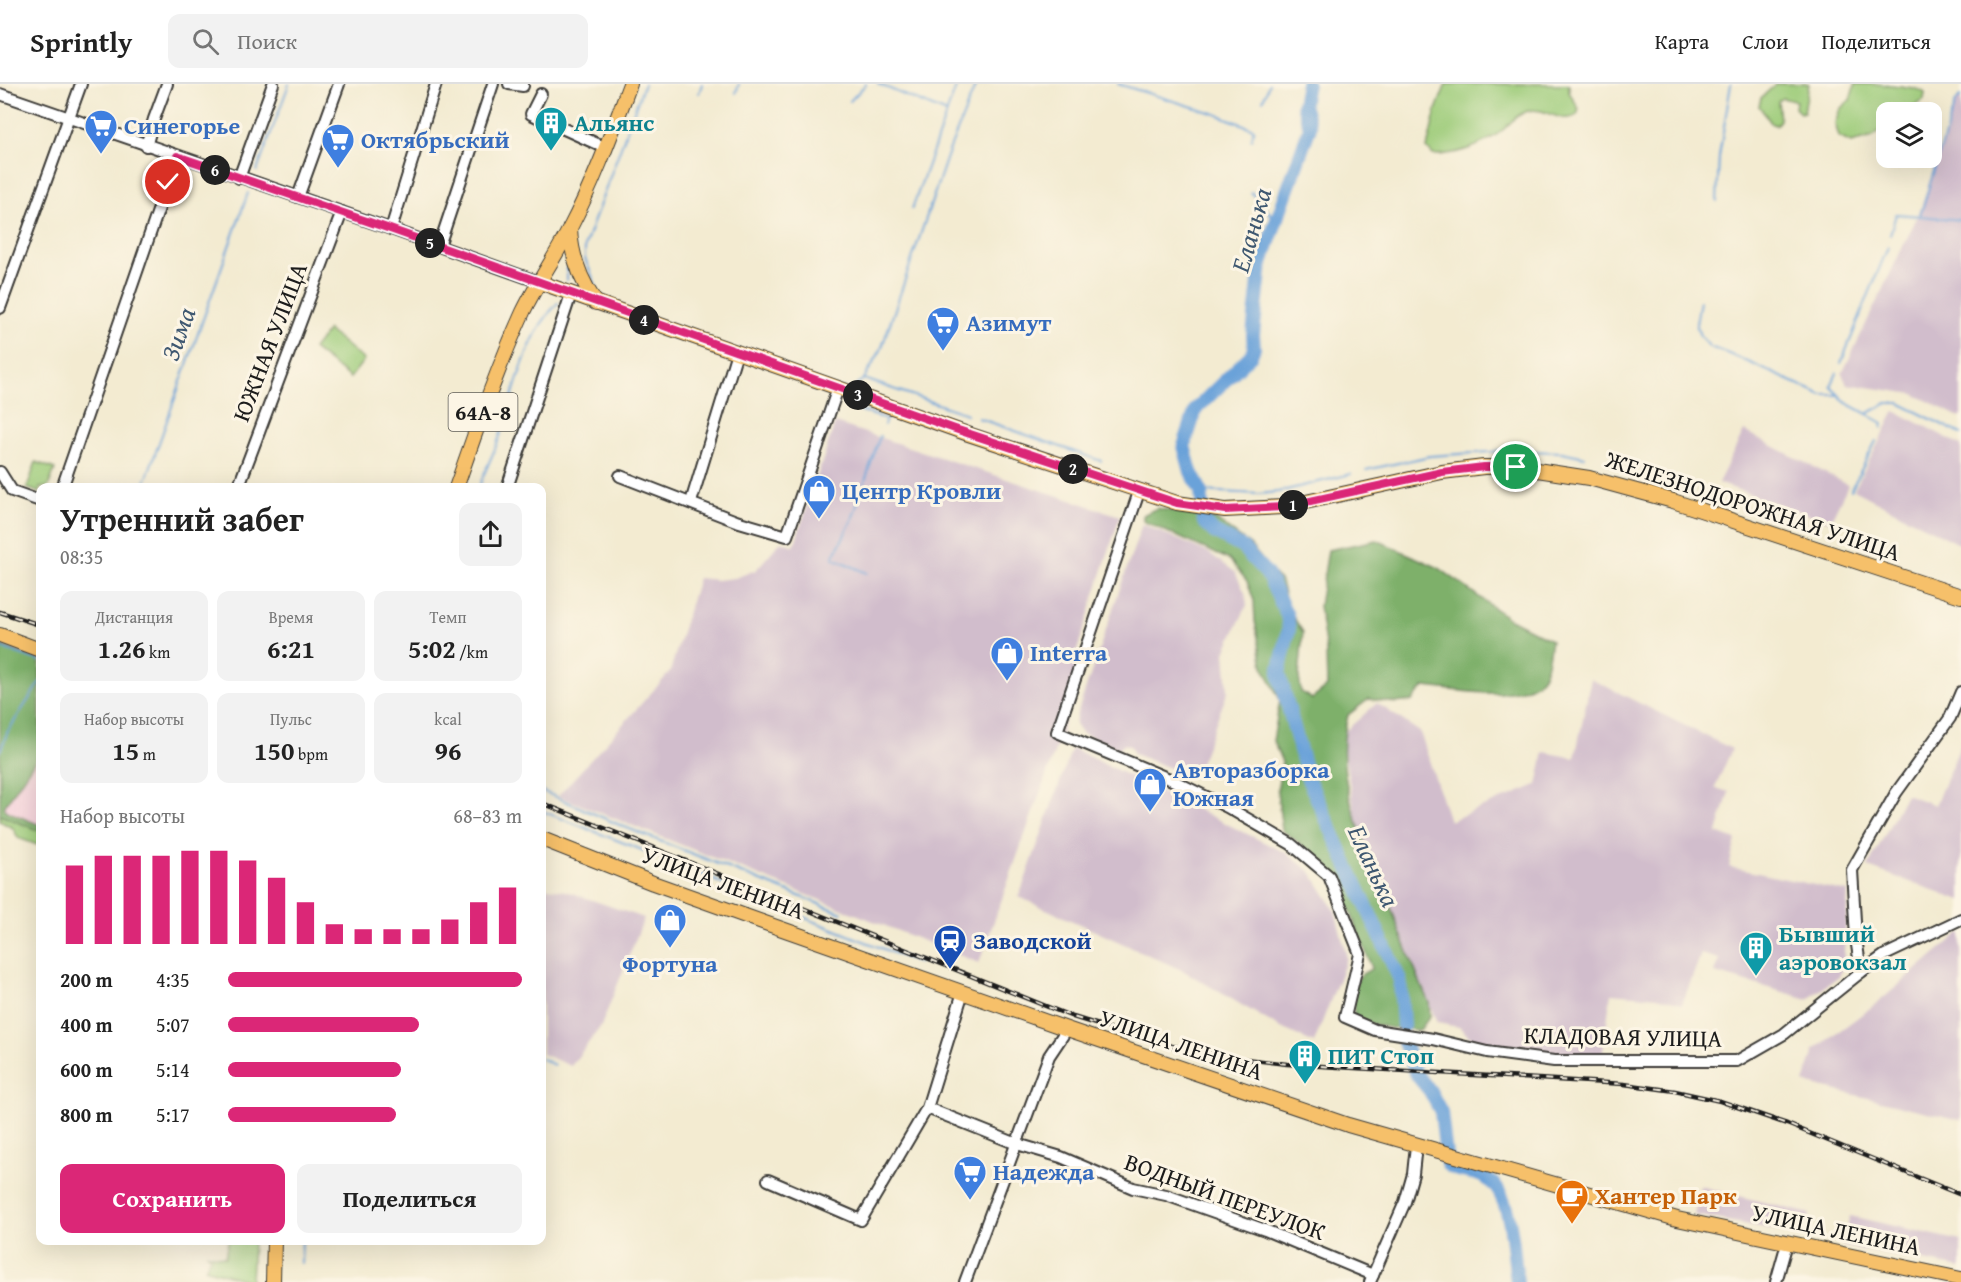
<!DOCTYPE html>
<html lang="ru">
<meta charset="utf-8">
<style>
:root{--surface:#fff;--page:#f2f2f2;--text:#222;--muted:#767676;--line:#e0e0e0;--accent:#db2777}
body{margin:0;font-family:"Gentium Book Plus",serif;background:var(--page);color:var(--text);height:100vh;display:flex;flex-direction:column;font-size:22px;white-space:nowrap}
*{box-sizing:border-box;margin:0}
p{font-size:20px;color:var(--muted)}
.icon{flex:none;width:33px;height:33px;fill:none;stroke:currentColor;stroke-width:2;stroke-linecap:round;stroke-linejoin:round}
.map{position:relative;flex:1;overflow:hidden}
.panel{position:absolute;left:36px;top:399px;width:510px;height:762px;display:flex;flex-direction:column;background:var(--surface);border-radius:12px;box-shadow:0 6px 24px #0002}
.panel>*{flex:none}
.buttons{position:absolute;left:1876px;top:18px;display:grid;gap:12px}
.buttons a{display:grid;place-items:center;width:66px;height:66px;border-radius:12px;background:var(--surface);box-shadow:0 6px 24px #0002;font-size:30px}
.pin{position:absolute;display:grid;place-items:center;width:51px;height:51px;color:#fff;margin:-26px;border:3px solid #fff;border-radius:50%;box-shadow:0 2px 6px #0007}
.km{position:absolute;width:30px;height:30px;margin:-15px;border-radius:50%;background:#222;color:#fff;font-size:16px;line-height:30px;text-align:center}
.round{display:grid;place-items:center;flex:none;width:63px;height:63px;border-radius:12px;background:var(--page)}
.summary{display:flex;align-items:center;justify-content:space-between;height:102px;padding:0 24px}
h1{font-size:33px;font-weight:700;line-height:45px}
.figures{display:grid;grid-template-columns:repeat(3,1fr);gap:9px;height:102px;padding:6px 24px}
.figures div{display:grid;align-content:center;border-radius:12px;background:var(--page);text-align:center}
.figures b{font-size:26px;font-weight:700}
.figures small{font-size:16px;font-weight:400}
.figures p{font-size:16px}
.chart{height:168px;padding:12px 24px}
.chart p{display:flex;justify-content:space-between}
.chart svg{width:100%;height:108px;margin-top:6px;stroke:var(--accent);stroke-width:6}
.cta{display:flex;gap:12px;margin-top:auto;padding:12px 24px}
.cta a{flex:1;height:69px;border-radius:12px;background:var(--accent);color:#fff;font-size:24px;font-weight:700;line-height:69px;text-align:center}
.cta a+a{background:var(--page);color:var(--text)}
ul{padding:0 24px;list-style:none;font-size:20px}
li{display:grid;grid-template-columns:96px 72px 1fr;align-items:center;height:45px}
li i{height:15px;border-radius:8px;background:var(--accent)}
header{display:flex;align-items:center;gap:36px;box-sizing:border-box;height:84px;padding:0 30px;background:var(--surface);border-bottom:2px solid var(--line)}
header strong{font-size:28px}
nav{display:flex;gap:33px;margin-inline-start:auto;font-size:21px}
.search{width:420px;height:54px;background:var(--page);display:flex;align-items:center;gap:15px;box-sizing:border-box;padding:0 21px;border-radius:12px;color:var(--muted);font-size:22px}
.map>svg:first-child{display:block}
</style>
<header>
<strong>Sprintly</strong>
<div class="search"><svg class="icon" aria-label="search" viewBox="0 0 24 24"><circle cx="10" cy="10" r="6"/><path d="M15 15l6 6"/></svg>Поиск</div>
<nav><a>Карта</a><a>Слои</a><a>Поделиться</a></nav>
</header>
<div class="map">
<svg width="1961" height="1198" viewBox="0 0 1961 1198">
<rect width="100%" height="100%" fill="#fcf5e5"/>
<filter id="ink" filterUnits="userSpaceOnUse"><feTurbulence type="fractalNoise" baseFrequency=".0167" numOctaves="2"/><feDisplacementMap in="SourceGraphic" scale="12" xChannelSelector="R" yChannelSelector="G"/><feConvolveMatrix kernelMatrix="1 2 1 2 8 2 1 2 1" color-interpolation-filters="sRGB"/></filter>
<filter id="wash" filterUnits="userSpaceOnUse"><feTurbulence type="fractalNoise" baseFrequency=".008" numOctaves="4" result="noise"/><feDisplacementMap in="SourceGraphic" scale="24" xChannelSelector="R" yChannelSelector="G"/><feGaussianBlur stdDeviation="1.35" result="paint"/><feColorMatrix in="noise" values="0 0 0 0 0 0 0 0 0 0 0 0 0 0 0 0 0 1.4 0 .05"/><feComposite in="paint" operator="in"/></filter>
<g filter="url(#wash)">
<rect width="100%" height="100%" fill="#f3ebd1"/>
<path fill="#f5cfdb" d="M 40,669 L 40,741 L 6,727 L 4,723 Z"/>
<g fill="#d1bdcc">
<path d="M 1959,15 L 1961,15 L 1961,334 L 1914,310 L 1847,300 L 1842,290 L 1920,127 L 1954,21 Z"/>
<path d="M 1895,327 L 1961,361 L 1961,461 L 1854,406 Z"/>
<path d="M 835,339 L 1120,432 L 1074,576 L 1079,579 L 1061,650 L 979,879 L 558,712 L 670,588 L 698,494 L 717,496 L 735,494 L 756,486 L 781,457 L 794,462 Z"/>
<path d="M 1744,347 L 1848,401 L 1830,438 L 1718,399 Z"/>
<path d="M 1142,440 L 1209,469 L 1235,488 L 1245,509 L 1247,521 L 1225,568 L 1228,607 L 1203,672 L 1193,693 L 1134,670 L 1130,662 L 1125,660 L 1119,665 L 1082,649 L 1075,640 L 1076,633 Z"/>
<path d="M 1591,595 L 1732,665 L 1715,704 L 1729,708 L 1717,749 L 1736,756 L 1729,783 L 1848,808 L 1843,882 L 1839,892 L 1808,915 L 1715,889 L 1719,875 L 1701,870 L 1682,920 L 1657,913 L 1611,909 L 1602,974 L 1559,973 L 1473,956 L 1459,943 L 1437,939 L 1357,741 L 1341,651 L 1377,619 L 1420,648 L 1449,737 L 1537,701 L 1544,668 L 1575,674 Z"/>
<path d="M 1961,660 L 1961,816 L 1868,783 L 1906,710 L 1935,721 Z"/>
<path d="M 1072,664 L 1286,769 L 1311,788 L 1335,826 L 1347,874 L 1314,959 L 1279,943 L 1184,887 L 1019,813 Z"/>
<path d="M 542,801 L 548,804 L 566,807 L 644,834 L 601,942 L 571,982 L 542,970 Z"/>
<path d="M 1961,848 L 1961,1036 L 1804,999 L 1814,966 L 1881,916 Z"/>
<path d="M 1700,1102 L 1810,1130 L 1804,1151 L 1694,1131 Z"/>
<path d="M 1850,1132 L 1961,1157 L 1961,1184 L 1842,1162 Z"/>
</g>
<g fill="#9ecc7a" stroke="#5d744b" stroke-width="1.5">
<path d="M 1446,0 L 1569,0 L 1569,8 L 1579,25 L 1577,31 C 1561,42 1546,22 1528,27 C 1511,33 1512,40 1499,49 C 1480,63 1456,71 1433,71 L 1427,64 L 1436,26 Z"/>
<path d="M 1776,0 L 1809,0 L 1804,28 L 1800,29 L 1795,24 L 1796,17 L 1782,14 L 1778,17 L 1780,36 L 1776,41 L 1772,40 L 1759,22 L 1761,14 Z"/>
<path d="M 1855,0 C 1872,0 1914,0 1925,9 L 1924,16 L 1906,28 L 1887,28 L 1887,42 L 1873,53 L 1851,59 L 1839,53 L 1835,39 L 1840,25 L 1850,16 Z"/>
<path d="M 328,246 L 364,276 L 350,294 L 313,265 Z"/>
<path d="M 36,378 L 55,385 L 48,403 L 40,404 L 40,409 L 27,404 Z"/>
<path d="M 0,731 L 40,747 L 40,762 L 18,754 L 13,744 L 0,737 Z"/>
<path d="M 228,1157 L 253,1157 L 251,1198 L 205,1184 L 211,1172 L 206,1169 L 225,1173 Z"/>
</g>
<g fill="#7eb06a" stroke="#4d6643" stroke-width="1.5">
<path d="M 1157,424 L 1215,435 L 1250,461 L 1281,498 L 1288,525 L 1303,548 L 1299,593 L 1301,608 L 1312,615 L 1327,603 L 1326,566 L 1319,522 L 1328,466 L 1377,456 L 1439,484 L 1508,534 L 1551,556 C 1550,563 1546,588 1543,592 C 1525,621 1452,605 1424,603 L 1412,617 L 1395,619 L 1369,615 L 1348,631 C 1332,693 1361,747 1383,803 C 1398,842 1412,881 1429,919 L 1430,932 L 1420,946 C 1397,945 1375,944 1354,932 C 1354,921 1352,901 1360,892 C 1363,888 1368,888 1372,884 L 1346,816 L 1327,780 L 1282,746 L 1277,707 L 1282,678 L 1273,657 L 1280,616 L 1263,582 L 1255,537 L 1254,517 L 1247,497 L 1230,476 L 1143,437 L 1143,431 Z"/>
<path d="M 0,561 L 40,576 L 40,669 L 4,723 L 6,727 L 40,741 L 40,747 L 0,731 Z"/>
</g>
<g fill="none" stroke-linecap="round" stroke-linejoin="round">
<g stroke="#6aa2d9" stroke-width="2">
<path d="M 878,0 L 947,29"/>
<path d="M 1118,0 L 1216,30 L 1254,45 L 1251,56"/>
<path d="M 699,9 L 702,0"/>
<path d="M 736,9 L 739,0"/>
<path d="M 1961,12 L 1955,19 L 1920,132 L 1961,136"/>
<path d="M 1263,16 L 1269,0"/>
<path d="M 850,17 L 866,0"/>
<path d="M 257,87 L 289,0"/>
<path d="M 1251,108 L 1276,136"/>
<path d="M 1717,118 L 1719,73 L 1731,0"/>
<path d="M 912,125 L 956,3"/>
<path d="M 1890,151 L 1896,130 L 1920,132"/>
<path d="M 567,196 L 567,184"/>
<path d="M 597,204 L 585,175 L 585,161 L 644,0"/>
<path d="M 1700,217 L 1696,240 L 1700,252 L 1710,263 L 1739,274 L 1822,311 L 1838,311"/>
<path d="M 1841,279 L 1888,163"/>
<path d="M 1837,289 L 1831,302 L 1845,318 L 1867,330 L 1887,319 L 1899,319 L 1961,350"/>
<path d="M 864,295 L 967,330"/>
<path d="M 856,303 L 858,299 L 864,295 L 881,266 L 949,67 L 976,0"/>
<path d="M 852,316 L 851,324 L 886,335 L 884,341"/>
<path d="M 1867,330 L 1883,339 L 1882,344"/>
<path d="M 978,334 L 1101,377"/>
<path d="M 1522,367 L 1562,368 L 1585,373"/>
<path d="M 1366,386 L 1430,372 L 1504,367"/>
<path d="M 143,404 L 248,109"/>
<path d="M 479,404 C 484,388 491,375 497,360 C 514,315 523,253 558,219"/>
<path d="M 1851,406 L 1876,357"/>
<path d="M 1201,407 L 1259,410 L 1278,408 L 1351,390"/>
<path d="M 867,489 L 833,474 L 852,436 L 880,352"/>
<path d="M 0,563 L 40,577"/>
<path d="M 0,667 L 8,647 L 40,598"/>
<path d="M 542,707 L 622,742 L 842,829"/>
<path d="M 542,727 L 691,785 L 735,806 L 919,879"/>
<path d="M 542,975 L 554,981"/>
<path d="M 301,1179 L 302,1156"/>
</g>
<g stroke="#6aa2d9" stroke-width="14">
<path d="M 1307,0 L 1303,21 L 1310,43 L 1261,180 L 1253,251 L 1254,264 L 1251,271 L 1196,325 L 1184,362 L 1191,388 L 1201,407 L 1204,438 L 1214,448 L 1242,463 L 1267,490 L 1287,531 L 1289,545 L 1279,589 L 1308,695 L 1400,896 L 1403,942"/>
<path d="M 1404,958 L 1416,990 L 1430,1007 L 1441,1028 L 1447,1080 C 1458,1090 1474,1086 1486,1094 C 1513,1110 1513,1169 1517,1198"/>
</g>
</g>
</g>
<g filter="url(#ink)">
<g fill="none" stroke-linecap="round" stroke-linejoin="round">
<g stroke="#3c3b37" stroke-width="14">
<g id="minor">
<path d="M 509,0 L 523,2 L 523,0"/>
<path d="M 0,10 L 391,145 L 539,198"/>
<path d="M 541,10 L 531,30 L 606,64"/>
<path d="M 146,62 L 154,35 L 167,0"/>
<path d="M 239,94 L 273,0"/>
<path d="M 298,113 L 339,0"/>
<path d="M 391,145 L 436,0"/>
<path d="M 439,162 L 493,0"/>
<path d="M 0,224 L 81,0"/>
<path d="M 0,388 L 12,407 L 40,417"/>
<path d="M 620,392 L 736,437 L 787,452 L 838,304"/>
<path d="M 62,404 L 177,72"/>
<path d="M 238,404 L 342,128"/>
<path d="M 507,404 L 571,210"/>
<path d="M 1139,408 L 1057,648 L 1172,696 L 1227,723 L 1291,760 L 1329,792 L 1360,870 L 1345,933 L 1375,946 L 1433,955 L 1487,968 L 1554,977 L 1737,977 L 1784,950 L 1861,888 L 1885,871 L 1961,835"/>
<path d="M 691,418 L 737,268"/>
<path d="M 1861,888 L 1856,854 L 1852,786 L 1896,709 L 1950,634 L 1961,608"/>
<path d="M 927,1024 L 1017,1060 L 1061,1073 L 1133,1104 L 1166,1111 L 1265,1146 L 1373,1191"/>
<path d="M 768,1096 L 861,1136 L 927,1024 L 963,908"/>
<path d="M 965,1198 L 1049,972 L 1067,945"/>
<path d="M 1370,1198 L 1405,1118 L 1413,1090 L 1416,1061"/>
<path d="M 1776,1198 L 1787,1159"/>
</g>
</g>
<g stroke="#3c3b37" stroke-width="16">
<g id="major">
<path d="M 570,144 C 571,170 581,197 596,219"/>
<path d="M 539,198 L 968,350 L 1177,419 L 1225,426 L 1283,423 L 1442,388 L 1484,383 L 1517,383 L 1589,394 L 1673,417 L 1961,512"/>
<path d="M 456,404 C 477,344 497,285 523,228 C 537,199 556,172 570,144 C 594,98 612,48 630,0"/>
<path d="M 0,551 L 40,566"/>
<path d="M 542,755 L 653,799 L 765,839 L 1067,945 L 1348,1041 L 1677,1135 L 1961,1195"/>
<path d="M 273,1198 L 274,1156"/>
</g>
</g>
<use href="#minor" stroke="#fff" stroke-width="10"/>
<use href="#major" stroke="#f6c06b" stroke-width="14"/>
<g stroke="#1c1c1c" stroke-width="4.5">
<g id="rail">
<path d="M 0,528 L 40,541"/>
<path d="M 542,719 L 1073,933 L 1157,959 L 1220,972 L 1287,980 L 1624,1000 L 1675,1007 L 1720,1017 L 1787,1040 L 1961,1111"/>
</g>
</g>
<use href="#rail" stroke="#fcf5e5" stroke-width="2" stroke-dasharray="7" stroke-linecap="butt"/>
</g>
</g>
<g fill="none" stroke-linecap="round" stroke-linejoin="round" filter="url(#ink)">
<g stroke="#fff" stroke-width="12">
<path id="route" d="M 168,98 L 177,72 L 390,145 L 955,345 L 1177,419 L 1225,426 L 1283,423 L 1442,388 L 1484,383 L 1516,383"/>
</g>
<use href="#route" stroke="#db2777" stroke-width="8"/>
</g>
<defs>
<g id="building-pin" transform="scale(1.725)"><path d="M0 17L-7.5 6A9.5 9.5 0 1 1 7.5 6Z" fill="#0f9aa8" stroke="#fcf5e5"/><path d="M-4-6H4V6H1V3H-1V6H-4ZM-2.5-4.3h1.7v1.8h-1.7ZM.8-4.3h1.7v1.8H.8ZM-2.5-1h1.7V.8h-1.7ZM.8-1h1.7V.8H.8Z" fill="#fff"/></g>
<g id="supermarket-pin" transform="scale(1.725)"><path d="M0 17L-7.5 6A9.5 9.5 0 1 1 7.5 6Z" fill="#3f7fe0" stroke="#fcf5e5"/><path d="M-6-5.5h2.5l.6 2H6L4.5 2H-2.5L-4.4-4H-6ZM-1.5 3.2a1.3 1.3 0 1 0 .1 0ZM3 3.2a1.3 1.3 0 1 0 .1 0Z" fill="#fff"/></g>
<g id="shop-pin" transform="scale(1.725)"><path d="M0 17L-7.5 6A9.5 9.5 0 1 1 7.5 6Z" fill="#3f7fe0" stroke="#fcf5e5"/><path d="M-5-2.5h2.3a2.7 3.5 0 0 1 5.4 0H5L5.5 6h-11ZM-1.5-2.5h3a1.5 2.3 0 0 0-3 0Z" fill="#fff"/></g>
<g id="station-pin" transform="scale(1.725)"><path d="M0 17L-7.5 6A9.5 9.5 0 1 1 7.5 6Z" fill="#1a4fb4" stroke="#fcf5e5"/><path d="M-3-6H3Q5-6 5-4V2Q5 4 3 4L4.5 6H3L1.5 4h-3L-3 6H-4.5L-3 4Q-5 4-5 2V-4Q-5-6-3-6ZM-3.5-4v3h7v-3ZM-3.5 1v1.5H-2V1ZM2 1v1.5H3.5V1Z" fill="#fff"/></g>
<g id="cafe-pin" transform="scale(1.725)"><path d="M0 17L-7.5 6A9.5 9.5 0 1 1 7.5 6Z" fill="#e8710a" stroke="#fcf5e5"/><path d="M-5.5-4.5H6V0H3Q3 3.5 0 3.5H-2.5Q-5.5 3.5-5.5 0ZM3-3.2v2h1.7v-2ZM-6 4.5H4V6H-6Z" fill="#fff"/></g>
</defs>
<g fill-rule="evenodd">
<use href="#building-pin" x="551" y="39"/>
<use href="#supermarket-pin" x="101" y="42"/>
<use href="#supermarket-pin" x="338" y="56"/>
<use href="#supermarket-pin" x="943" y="239"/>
<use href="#shop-pin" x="819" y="407"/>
<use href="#shop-pin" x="1007" y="569"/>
<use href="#shop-pin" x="1150" y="700"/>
<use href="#shop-pin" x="670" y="836"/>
<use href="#station-pin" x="950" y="857"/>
<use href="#building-pin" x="1756" y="864"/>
<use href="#building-pin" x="1305" y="972"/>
<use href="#supermarket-pin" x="970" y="1088"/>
<use href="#cafe-pin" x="1572" y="1112"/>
</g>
<g text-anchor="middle" stroke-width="6" stroke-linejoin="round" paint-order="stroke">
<rect fill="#fcf5e5" stroke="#5f5d58" stroke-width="1.5" x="448.5" y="309" width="69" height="38" rx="4.5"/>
<g font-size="22" font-weight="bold" fill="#1c1c1c">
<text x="483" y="336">64А-8</text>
</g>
<g font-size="24" font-weight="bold" fill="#0d838f" stroke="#fcf5e5" text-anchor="start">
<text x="574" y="47">Альянс</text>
<text x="1779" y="858">Бывший<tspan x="1779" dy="28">аэровокзал</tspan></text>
<text x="1328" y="980">ПИТ Стоп</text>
</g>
<g font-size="24" font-weight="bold" fill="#366cbe" stroke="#fcf5e5" text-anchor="start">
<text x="124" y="50">Синегорье</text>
<text x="361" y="64">Октябрьский</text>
<text x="966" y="247">Азимут</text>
<text x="842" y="415">Центр Кровли</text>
<text x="1030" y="577">Interra</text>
<text x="1173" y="694">Авторазборка<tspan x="1173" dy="28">Южная</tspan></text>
<text x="670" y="888" text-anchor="middle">Фортуна</text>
<text x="993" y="1096">Надежда</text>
</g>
<g font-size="24" fill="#1c1c1c" stroke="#fcf5e5">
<text transform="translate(270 258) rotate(-69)" y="8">ЮЖНАЯ УЛИЦА</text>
<text transform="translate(1753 422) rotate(18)" y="8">ЖЕЛЕЗНОДОРОЖНАЯ УЛИЦА</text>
<text transform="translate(723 799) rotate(20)" y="8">УЛИЦА ЛЕНИНА</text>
<text transform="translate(1623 953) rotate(1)" y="8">КЛАДОВАЯ УЛИЦА</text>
<text transform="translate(1181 961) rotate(19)" y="8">УЛИЦА ЛЕНИНА</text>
<text transform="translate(1225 1113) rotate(20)" y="8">ВОДНЫЙ ПЕРЕУЛОК</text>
<text transform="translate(1836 1146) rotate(12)" y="8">УЛИЦА ЛЕНИНА</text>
</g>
<g font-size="24" font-weight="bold" fill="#164399" stroke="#fcf5e5" text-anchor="start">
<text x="973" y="865">Заводской</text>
</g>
<g font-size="24" font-weight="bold" fill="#c56008" stroke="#fcf5e5" text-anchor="start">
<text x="1595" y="1120">Хантер Парк</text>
</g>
<g font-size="26" font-style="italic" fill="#3f5871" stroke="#fcf5e5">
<text transform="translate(1251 146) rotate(-74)" y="9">Еланька</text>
<text transform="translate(178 250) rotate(-70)" y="9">Зима</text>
<text transform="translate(1374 782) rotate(65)" y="9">Еланька</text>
</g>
</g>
</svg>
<div class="buttons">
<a><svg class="icon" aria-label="layers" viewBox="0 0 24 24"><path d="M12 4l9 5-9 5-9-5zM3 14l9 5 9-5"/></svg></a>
</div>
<div class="pin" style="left:1516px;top:383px;background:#1e9e55"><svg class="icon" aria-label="arrive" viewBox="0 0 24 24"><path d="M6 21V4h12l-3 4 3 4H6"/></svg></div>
<div class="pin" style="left:168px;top:98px;background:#d93025"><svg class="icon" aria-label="check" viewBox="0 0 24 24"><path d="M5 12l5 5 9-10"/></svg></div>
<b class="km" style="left:1293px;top:421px">1</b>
<b class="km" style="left:1073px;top:385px">2</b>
<b class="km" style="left:858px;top:311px">3</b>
<b class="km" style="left:644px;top:236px">4</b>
<b class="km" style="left:430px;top:159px">5</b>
<b class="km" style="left:215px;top:86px">6</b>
<section class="panel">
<div class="summary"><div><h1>Утренний забег</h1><p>08:35</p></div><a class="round"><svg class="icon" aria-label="share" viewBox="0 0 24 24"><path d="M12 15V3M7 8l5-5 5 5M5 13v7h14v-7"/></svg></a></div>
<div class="figures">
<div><p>Дистанция</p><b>1.26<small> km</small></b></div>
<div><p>Время</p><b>6:21</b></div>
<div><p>Темп</p><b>5:02<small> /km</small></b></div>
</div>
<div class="figures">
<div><p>Набор высоты</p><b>15<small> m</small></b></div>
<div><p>Пульс</p><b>150<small> bpm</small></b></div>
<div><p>kcal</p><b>96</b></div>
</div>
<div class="chart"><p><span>Набор высоты</span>68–83 m</p>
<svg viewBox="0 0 160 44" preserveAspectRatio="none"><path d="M5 44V12M15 44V8M25 44V8M35 44V8M45 44V6M55 44V6M65 44V10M75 44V17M85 44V27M95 44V36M105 44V38M115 44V38M125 44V38M135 44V34M145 44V27M155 44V21"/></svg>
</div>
<ul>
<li><b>200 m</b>4:35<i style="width:100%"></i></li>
<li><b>400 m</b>5:07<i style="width:65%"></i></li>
<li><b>600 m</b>5:14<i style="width:59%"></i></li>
<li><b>800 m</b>5:17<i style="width:57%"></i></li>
</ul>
<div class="cta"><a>Сохранить</a><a>Поделиться</a></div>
</section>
</div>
